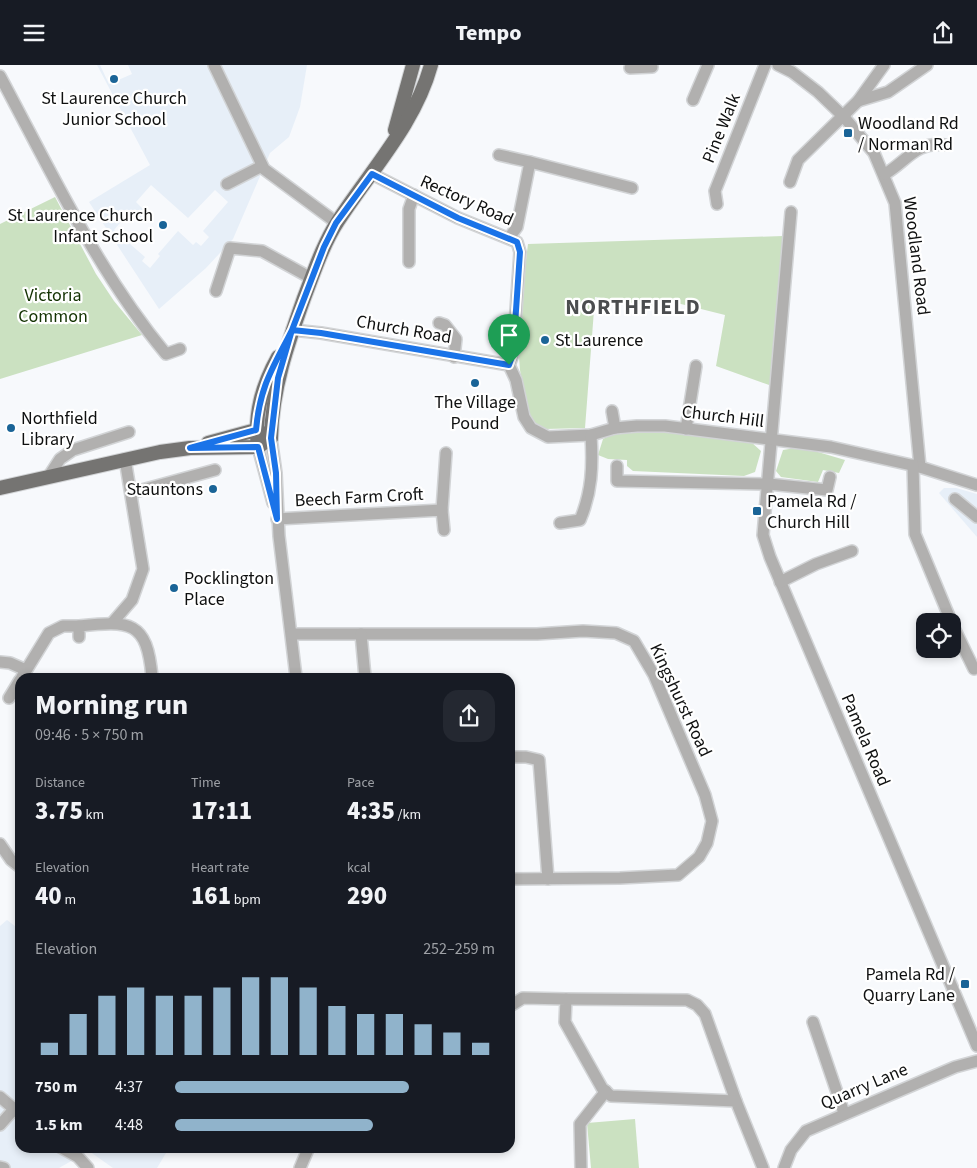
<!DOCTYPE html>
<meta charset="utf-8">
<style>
:root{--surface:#171b24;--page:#242831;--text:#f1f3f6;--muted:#9ea1a6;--accent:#90b3cb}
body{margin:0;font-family:"Source Sans 3",sans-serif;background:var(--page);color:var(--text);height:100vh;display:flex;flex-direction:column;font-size:19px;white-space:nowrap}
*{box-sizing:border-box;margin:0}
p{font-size:16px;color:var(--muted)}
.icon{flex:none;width:28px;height:28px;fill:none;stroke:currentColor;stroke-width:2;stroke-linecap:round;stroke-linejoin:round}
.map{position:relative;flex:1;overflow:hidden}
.sheet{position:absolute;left:15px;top:608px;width:500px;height:480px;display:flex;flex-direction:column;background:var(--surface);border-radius:15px;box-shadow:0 2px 8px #0003}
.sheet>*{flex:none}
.buttons{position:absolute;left:916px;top:548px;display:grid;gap:10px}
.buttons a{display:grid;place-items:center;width:45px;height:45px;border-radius:10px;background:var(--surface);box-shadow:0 2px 8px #0003;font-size:25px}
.pin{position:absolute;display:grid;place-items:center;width:42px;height:42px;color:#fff;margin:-51px -21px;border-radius:50% 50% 50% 0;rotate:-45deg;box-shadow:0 0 5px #0007}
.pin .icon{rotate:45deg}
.round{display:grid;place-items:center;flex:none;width:52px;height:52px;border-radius:15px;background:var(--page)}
.head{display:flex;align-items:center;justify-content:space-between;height:85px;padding:0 20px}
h1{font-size:28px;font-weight:800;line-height:38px}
.stats{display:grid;grid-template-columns:repeat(3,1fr);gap:8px;height:85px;padding:5px 20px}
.stats div{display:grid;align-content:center}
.stats b{font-size:25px;font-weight:800}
.stats small{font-size:14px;font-weight:400}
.stats p{font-size:14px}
.chart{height:140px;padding:10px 20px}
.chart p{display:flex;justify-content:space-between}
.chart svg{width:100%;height:90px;margin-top:5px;stroke:var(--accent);stroke-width:6}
ul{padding:0 20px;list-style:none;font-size:16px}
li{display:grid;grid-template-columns:80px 60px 1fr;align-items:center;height:38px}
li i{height:12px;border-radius:6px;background:var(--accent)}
header{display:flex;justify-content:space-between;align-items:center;height:65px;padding:0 20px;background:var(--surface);font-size:22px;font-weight:800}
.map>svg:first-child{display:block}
</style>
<header><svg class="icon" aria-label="menu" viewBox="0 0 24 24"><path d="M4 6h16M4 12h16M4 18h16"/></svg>Tempo<svg class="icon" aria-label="share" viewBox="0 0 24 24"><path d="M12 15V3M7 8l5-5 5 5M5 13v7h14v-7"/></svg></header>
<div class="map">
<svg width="977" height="1103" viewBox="0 0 977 1103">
<rect width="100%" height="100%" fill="#f7f9fc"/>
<g fill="#e7eff8" fill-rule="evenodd">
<path d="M 97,0 L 100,0 L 109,19 L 132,9 L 128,0 L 307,0 L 300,42 L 289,72 L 270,88 L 233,174 L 206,203 L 159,244 L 89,137 L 150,100 ZM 151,120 L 188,153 L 215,125 L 228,137 L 203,166 L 209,172 L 201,181 L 196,177 L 193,180 L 178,166 L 158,189 L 160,191 L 150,203 L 142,196 L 145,192 L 114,165 L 130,146 L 140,155 L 147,148 L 136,137 Z"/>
<path d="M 944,423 L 956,423 L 977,429 L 977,472 L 939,428 Z"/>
<path d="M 7,855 L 20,865 L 20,1082 L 169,1083 L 157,1103 L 113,1103 L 89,1086 L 59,1103 L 0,1103 L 0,861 Z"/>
</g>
<g fill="#cbe1c1">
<path d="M 55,132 L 96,209 L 114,236 L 142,270 L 0,314 L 0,159 Z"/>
<path d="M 783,171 L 772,321 L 716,301 L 725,250 L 669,236 L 666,244 L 595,232 L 585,363 L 545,364 L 535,359 L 527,348 L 520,305 L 517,266 L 528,179 Z"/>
<path d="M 661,366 L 751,377 L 761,386 L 755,407 L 744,411 L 633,406 L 627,401 L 627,395 L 608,394 L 598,390 L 603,374 L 617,367 Z"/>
<path d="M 801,382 L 845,395 L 839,408 L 823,405 L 818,417 L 781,412 L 776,406 L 783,385 Z"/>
<path d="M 635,1054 L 639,1103 L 591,1103 L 587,1058 Z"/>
</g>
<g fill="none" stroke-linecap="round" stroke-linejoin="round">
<g stroke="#d2d4d6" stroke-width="14">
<g id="minor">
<path d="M 214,0 L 264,104 L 337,158"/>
<path d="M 778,0 L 792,7 L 818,27 L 844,52 L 874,88 L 895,138 L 920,402"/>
<path d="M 630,3 L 652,2"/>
<path d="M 0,11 C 51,106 97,206 166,289 L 180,284"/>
<path d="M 693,35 L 708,0"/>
<path d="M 858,36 L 888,27 L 927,0"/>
<path d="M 499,90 L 530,97 L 517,162 L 509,173"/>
<path d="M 530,97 L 632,123"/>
<path d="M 372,109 L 458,153 L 517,177 L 520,187 L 513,289 L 509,300"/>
<path d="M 885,109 C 907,96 916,76 945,80"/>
<path d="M 790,117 L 798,95 L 858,36 L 884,0"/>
<path d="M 227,119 L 262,101"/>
<path d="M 717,139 L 715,126 L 765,0"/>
<path d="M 791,147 L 763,470 L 770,492 L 977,981"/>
<path d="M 409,197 L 409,144 L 414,130"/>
<path d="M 216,226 L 230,183 L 262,186 L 311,213"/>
<path d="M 439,258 L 445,260 L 456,274 L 454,292"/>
<path d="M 292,265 L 321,268 L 509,300"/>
<path d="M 509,300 L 516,315 L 524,352 L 531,363 L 548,372 L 591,370 L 615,363 L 637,361 L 665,361 L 831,382 L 920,402 L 977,420"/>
<path d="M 612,346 L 615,363"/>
<path d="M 686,364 L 696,301"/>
<path d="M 271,373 L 276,408 L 279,471 L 296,612"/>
<path d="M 258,382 L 273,438"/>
<path d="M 913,400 L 915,469 L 951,556"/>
<path d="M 617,401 L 617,416 L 769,419 L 827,425 L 830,412"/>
<path d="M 49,411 L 60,394 L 73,385 L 129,367"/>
<path d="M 131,428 L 215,405"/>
<path d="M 955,434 L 977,452"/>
<path d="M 442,445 L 446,388"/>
<path d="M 277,454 L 442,445 L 444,465"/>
<path d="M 560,458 L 580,455 C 592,427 593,401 591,370"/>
<path d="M 780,517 L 816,499 L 852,486"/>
<path d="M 113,557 L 132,535 L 143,504 L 125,394"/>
<path d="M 952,559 L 974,604"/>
<path d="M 292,569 L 537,569 L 583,566 L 616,568 L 634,576 L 654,610 L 705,730 L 712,756 L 707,778 L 699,792 L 678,810 L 620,813 L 510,814"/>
<path d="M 361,569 L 365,612"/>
<path d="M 79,572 L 79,561 C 130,556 147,555 152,612"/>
<path d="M 0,597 L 10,598 L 26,605"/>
<path d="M 22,612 L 49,568 L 63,561 L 79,561"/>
<path d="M 9,633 L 20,615"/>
<path d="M 510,692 L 526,692 L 539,695 L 548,814"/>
<path d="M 0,779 L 11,795 L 20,802"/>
<path d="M 566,934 L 687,935 L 697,940 L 705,949 L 736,1036"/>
<path d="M 510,941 L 523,933 L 566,934 L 565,957 L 602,1023 L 611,1031 L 736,1036 L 763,1103"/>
<path d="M 813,957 L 844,1048"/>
<path d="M 0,1032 L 20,1049"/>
<path d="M 0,1060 L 14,1044"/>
<path d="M 60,1082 L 78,1092 L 88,1103"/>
<path d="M 0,1102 L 4,1103"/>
<path d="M 300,1103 L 309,1082"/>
<path d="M 581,1103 L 580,1059 L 606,1026"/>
<path d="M 784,1103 L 791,1085 L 806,1066 L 955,1002 L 977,996"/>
</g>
</g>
<g stroke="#d2d4d6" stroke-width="16">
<g id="major">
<path d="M 395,65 L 413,0"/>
<path d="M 271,373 C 272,323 288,278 304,233 C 314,207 323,179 338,156 C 371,105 415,59 431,0"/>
<path d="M 208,378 L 256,365 L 264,369"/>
<path d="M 258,382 C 254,349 262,321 278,292"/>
<path d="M 0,423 L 160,387 L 190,383 L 258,382 L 271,373"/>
</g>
</g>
<use href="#minor" stroke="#b1b0af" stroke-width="11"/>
<use href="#major" stroke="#757472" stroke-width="14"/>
</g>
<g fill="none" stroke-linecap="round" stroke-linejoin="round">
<g stroke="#fff" stroke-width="10">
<path id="route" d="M 509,300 L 321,268 L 292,265 C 273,303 260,320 256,365 L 190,383 L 258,382 L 277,454 L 276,408 L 271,373 L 278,313 L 292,265 L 324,182 L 336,158 L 372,109 L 458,153 L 517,177 L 520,187 L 513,289 L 509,300"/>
</g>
<use href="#route" stroke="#1a73e8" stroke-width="6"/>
</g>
<g fill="#1a6497" stroke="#fff" stroke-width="2">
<circle cx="114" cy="14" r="5"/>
<rect x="843" y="63" width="10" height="10" rx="2.5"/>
<circle cx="163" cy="160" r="5"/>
<circle cx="545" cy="275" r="5"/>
<circle cx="475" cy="318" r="5"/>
<circle cx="11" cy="363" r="5"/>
<circle cx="213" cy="424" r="5"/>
<rect x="752" y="441" width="10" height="10" rx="2.5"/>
<circle cx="174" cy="523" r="5"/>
<rect x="960" y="914" width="10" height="10" rx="2.5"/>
</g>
<g text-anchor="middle" stroke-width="4.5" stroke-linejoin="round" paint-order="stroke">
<g font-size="18" fill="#0f1010" stroke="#fff" text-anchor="start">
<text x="114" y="39" text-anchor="middle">St Laurence Church<tspan x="114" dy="21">Junior School</tspan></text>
<text x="858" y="64">Woodland Rd<tspan x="858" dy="21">/ Norman Rd</tspan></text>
<text x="153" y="156" text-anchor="end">St Laurence Church<tspan x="153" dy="21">Infant School</tspan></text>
<text x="555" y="281">St Laurence</text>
<text x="475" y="343" text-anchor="middle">The Village<tspan x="475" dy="21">Pound</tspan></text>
<text x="21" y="359">Northfield<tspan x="21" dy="21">Library</tspan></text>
<text x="203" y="430" text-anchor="end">Stauntons</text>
<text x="767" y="442">Pamela Rd /<tspan x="767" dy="21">Church Hill</tspan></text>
<text x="184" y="519">Pocklington<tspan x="184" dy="21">Place</tspan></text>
<text x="955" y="915" text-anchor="end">Pamela Rd /<tspan x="955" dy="21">Quarry Lane</tspan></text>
</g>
<g font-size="18" fill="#0f1010" stroke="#fff">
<text transform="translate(721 63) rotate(-68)" y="6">Pine Walk</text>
<text transform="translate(467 135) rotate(24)" y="6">Rectory Road</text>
<text transform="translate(917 191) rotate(83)" y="6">Woodland Road</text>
<text transform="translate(404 264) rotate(10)" y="6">Church Road</text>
<text transform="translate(723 351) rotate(7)" y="6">Church Hill</text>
<text transform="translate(359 432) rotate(-3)" y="6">Beech Farm Croft</text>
<text transform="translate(681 635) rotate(65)" y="6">Kingshurst Road</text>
<text transform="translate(866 675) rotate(67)" y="6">Pamela Road</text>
<text transform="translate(864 1021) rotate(-23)" y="6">Quarry Lane</text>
</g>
<g font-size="18" fill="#133202" stroke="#fff">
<text x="53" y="236">Victoria<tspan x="53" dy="21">Common</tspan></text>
</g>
<g font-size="22" font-weight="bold" letter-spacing="1" fill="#4b4d4f" stroke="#fff">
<text x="633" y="249">NORTHFIELD</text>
</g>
</g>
</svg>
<div class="buttons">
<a><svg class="icon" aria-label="locate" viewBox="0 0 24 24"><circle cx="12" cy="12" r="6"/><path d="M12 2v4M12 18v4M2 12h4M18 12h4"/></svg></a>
</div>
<div class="pin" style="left:509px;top:300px;background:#1e9e55"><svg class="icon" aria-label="arrive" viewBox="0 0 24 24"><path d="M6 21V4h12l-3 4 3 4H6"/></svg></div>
<section class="sheet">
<div class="head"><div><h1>Morning run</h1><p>09:46 · 5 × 750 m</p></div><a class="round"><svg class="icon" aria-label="share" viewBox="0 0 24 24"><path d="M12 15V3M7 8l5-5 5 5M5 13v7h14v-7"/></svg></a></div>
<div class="stats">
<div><p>Distance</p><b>3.75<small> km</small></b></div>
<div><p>Time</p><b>17:11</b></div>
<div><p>Pace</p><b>4:35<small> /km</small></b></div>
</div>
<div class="stats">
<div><p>Elevation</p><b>40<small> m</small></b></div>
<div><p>Heart rate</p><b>161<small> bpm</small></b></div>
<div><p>kcal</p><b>290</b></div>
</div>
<div class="chart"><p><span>Elevation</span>252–259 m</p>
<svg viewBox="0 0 160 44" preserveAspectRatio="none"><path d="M5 44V38M15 44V24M25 44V15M35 44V11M45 44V15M55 44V15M65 44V11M75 44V6M85 44V6M95 44V11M105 44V20M115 44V24M125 44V24M135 44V29M145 44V33M155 44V38"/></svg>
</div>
<ul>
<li><b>750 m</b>4:37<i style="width:73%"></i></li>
<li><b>1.5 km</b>4:48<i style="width:62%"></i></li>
</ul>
</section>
</div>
